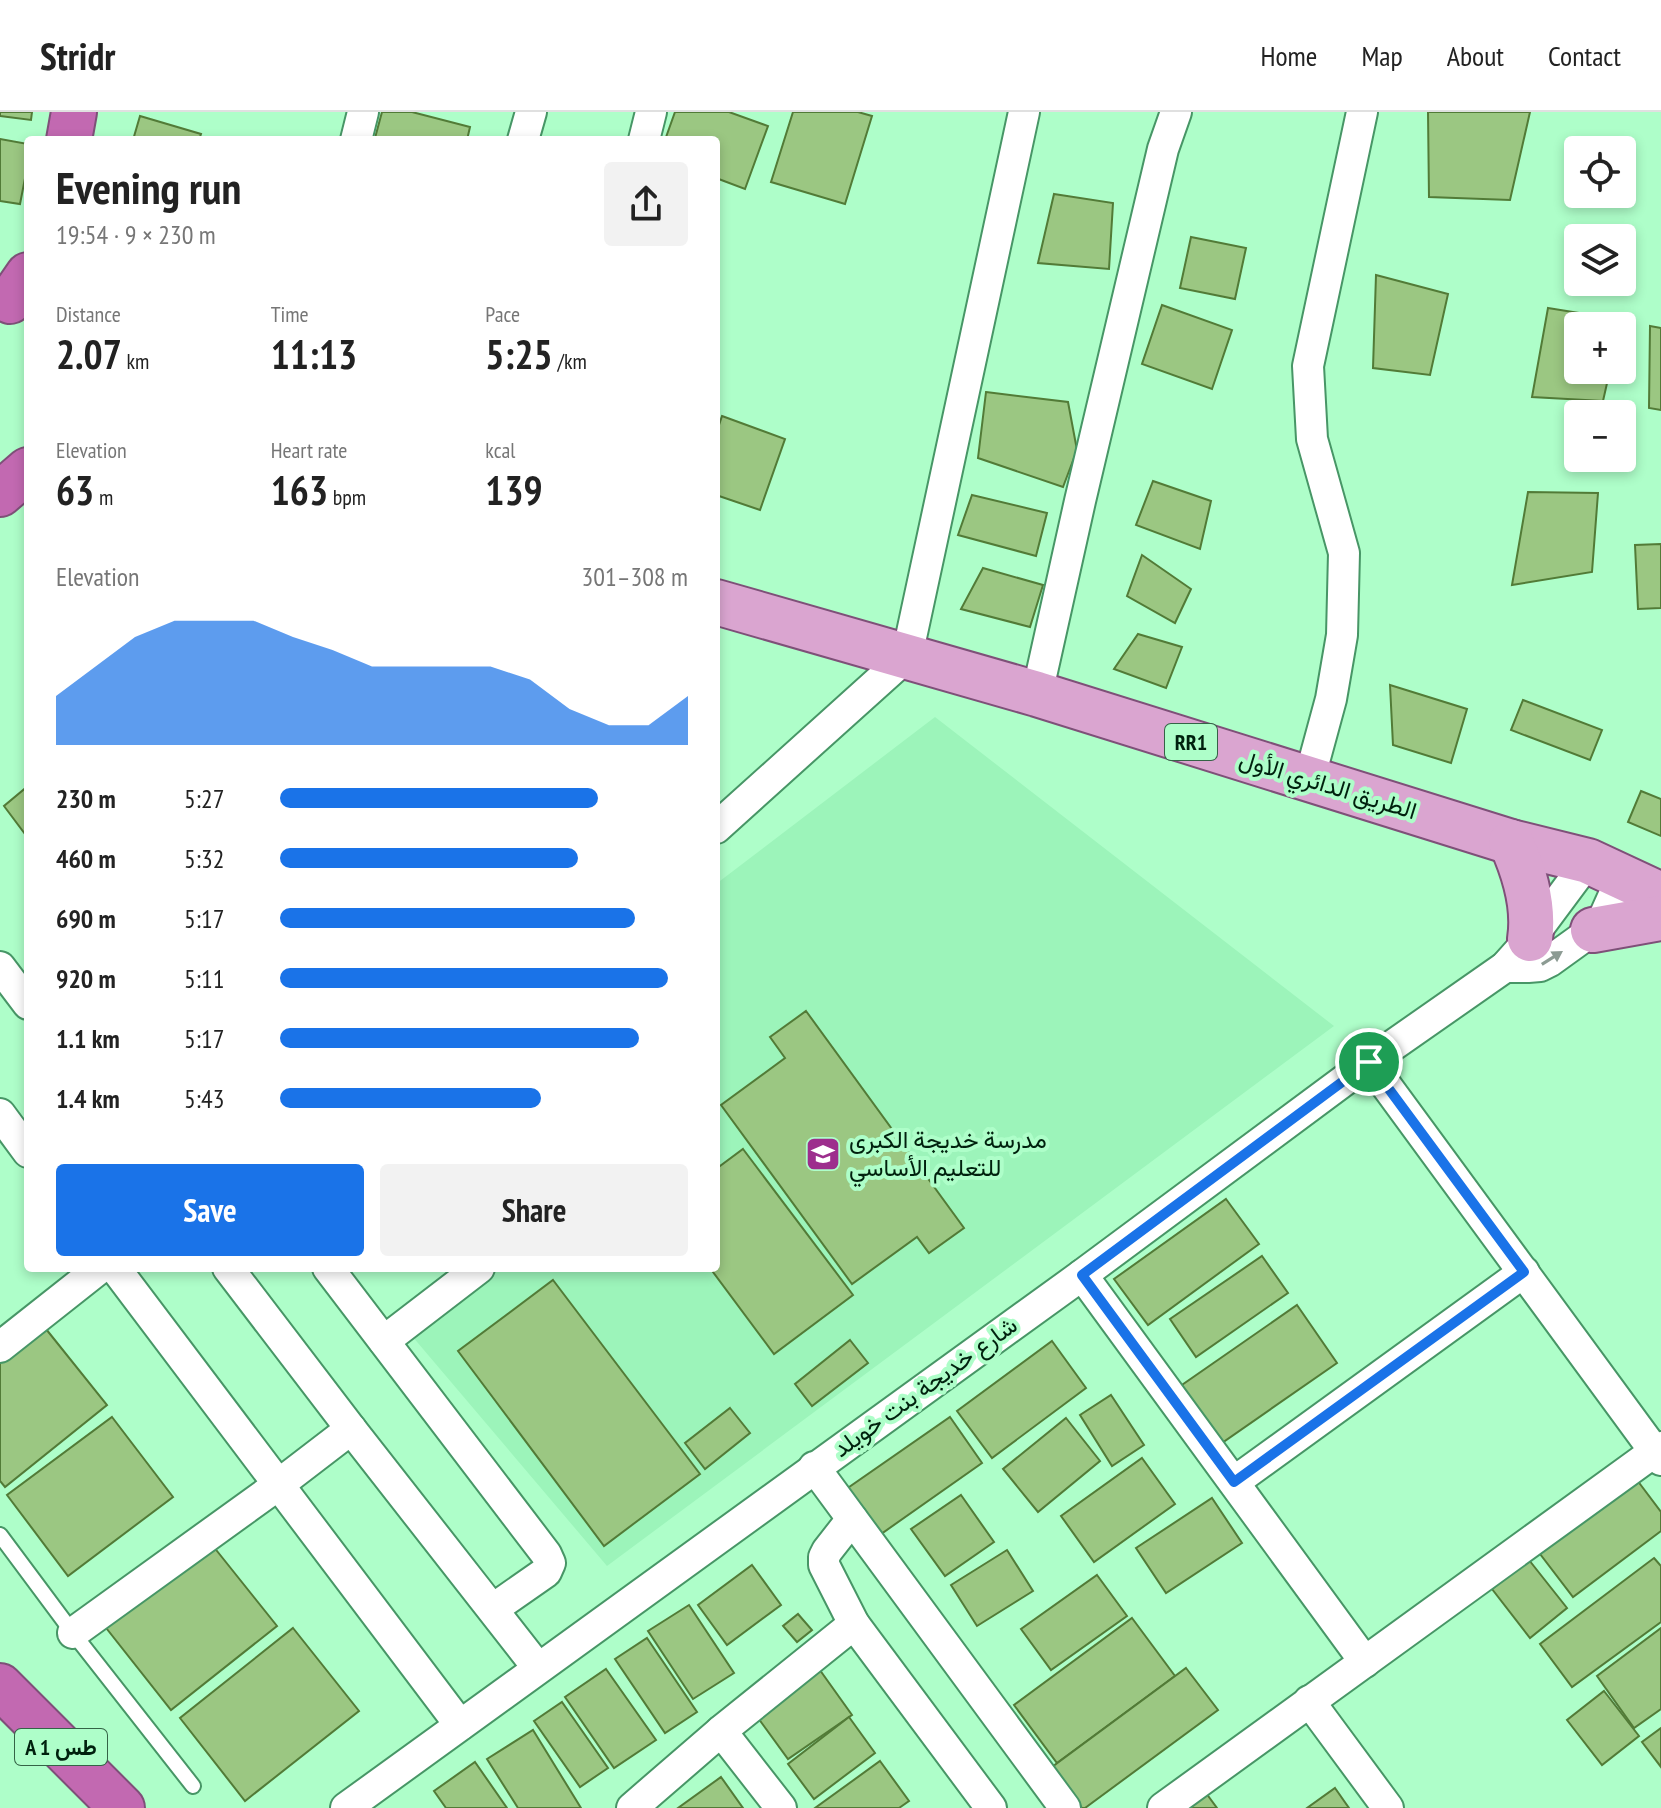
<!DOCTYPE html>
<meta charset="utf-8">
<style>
:root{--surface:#fff;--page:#f2f2f2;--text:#222;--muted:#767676;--line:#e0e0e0;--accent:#1a73e8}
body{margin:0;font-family:"PT Sans Narrow",Vazirmatn,sans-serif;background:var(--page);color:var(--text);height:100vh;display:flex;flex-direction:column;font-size:30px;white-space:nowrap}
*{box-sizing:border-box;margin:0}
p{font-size:26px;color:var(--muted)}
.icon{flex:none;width:44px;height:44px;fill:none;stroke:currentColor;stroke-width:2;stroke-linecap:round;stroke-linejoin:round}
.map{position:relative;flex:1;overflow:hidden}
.details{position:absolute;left:24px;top:24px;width:696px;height:1136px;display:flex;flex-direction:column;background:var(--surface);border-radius:8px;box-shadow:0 4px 12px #0003}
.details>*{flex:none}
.buttons{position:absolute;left:1564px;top:24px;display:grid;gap:16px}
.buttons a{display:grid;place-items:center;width:72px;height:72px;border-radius:8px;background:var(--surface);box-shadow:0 4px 12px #0003;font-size:40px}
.pin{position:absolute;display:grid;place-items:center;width:68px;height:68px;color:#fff;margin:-34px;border:4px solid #fff;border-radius:50%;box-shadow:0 2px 8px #0007}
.round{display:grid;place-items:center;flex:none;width:84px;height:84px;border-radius:8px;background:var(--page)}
.summary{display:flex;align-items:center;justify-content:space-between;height:136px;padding:0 32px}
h1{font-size:44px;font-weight:700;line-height:60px}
.stats{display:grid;grid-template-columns:repeat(3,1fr);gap:12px;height:136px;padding:8px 32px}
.stats div{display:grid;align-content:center}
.stats b{font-size:40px;font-weight:700}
.stats small{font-size:22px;font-weight:400}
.stats p{font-size:22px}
.chart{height:224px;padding:16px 32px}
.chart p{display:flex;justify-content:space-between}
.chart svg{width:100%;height:144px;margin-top:8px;fill:var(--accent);opacity:.7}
.action{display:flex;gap:16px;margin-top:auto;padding:16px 32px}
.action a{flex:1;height:92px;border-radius:8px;background:var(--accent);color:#fff;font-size:32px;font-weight:700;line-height:92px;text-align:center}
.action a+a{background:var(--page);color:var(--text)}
ul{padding:0 32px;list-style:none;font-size:26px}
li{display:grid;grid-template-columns:128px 96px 1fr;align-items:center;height:60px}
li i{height:20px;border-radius:10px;background:var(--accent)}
header{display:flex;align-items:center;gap:48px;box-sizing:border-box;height:112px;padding:0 40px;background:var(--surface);border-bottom:2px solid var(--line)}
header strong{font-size:38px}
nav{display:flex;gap:44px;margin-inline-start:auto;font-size:28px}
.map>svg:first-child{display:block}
</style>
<header>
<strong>Stridr</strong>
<nav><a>Home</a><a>Map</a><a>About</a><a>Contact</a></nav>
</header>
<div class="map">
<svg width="1661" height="1696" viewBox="0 0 1661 1696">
<rect width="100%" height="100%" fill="#aefec9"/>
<path fill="#9cf4ba" d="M 935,605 L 1334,914 L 607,1454 L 412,1224 L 498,1156 L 716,1156 L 716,772 Z"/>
<g fill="#9bc782" stroke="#527b37" stroke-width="2">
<path d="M 0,0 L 32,0 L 31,8 L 0,4 Z"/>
<path d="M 382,0 L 412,0 L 470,15 L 467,28 L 384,28 L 375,26 Z"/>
<path d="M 675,0 L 729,0 L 768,14 L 745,77 L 716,66 L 716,28 L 665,28 Z"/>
<path d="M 793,0 L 858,0 L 872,4 L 845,92 L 771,70 Z"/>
<path d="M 1428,0 L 1530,0 L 1510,88 L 1429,85 Z"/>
<path d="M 140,4 L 201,22 L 199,28 L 133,28 Z"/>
<path d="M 0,27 L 28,32 L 28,51 L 20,92 L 0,89 Z"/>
<path d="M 1054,82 L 1113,91 L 1109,157 L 1038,151 Z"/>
<path d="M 1191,125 L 1246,136 L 1235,187 L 1180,176 Z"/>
<path d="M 1376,163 L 1448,182 L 1430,263 L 1373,256 Z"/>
<path d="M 1162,193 L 1232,218 L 1212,277 L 1142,252 Z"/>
<path d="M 1548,196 L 1623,208 L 1622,214 L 1578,214 L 1578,258 L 1610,258 L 1603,289 L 1532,285 Z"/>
<path d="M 1650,214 L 1661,216 L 1661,298 L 1649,296 Z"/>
<path d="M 986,280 L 1068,290 L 1077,338 L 1063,375 L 978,346 Z"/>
<path d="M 722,304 L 785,327 L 760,398 L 716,383 L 716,322 Z"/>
<path d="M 1153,369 L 1211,389 L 1200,437 L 1136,413 Z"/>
<path d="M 1528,380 L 1598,381 L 1592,460 L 1512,473 Z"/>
<path d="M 972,383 L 1047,401 L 1036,444 L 958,423 Z"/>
<path d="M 1661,432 L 1661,496 L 1638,497 L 1635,433 Z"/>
<path d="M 1142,443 L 1191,477 L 1175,511 L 1127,484 Z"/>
<path d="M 983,456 L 1043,473 L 1030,515 L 961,497 Z"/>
<path d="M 1138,522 L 1182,535 L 1166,576 L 1114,557 Z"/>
<path d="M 1390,573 L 1467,597 L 1451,651 L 1393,633 Z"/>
<path d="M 1523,588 L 1602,618 L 1590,648 L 1511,618 Z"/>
<path d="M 28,674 L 28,726 L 4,694 Z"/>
<path d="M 1641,679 L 1661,687 L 1661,724 L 1628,710 Z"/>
<path d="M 806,899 L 964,1116 L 929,1141 L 917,1125 L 852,1172 L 721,993 L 785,946 L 770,925 Z"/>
<path d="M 743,1037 L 853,1183 L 774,1242 L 710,1156 L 716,1156 L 716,1057 Z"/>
<path d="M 1226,1087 L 1259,1132 L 1148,1213 L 1114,1167 Z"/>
<path d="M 1262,1144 L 1288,1181 L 1196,1245 L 1170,1207 Z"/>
<path d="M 553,1168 L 700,1362 L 604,1434 L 458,1239 Z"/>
<path d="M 1297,1193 L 1337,1251 L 1219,1333 L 1179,1275 Z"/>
<path d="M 42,1212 L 107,1293 L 5,1375 L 0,1369 L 0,1246 Z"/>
<path d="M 850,1228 L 868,1251 L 812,1294 L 795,1272 Z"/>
<path d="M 1052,1229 L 1086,1276 L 992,1346 L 957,1299 Z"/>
<path d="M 1111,1283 L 1144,1333 L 1112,1354 L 1080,1303 Z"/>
<path d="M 730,1296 L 750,1321 L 705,1357 L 685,1331 Z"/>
<path d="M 112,1305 L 173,1385 L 68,1464 L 7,1383 Z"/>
<path d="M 950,1305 L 982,1351 L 874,1427 L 842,1380 Z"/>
<path d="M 1066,1306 L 1100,1349 L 1038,1400 L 1003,1357 Z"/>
<path d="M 1142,1346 L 1175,1392 L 1094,1450 L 1061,1404 Z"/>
<path d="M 1634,1364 L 1661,1400 L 1661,1419 L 1573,1485 L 1537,1438 Z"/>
<path d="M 961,1383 L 994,1430 L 945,1464 L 911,1417 Z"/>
<path d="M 1212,1386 L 1242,1431 L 1166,1481 L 1136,1436 Z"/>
<path d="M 209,1429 L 277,1514 L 171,1598 L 103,1512 Z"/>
<path d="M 1007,1438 L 1033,1479 L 977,1514 L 951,1473 Z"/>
<path d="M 1654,1446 L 1661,1454 L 1661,1510 L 1572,1575 L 1540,1532 Z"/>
<path d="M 1529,1448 L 1567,1496 L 1530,1526 L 1492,1477 Z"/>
<path d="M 752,1453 L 781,1493 L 727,1533 L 698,1493 Z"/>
<path d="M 1097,1463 L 1127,1504 L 1051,1558 L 1021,1517 Z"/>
<path d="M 689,1493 L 734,1561 L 693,1587 L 648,1519 Z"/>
<path d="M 798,1502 L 812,1518 L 797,1530 L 783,1514 Z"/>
<path d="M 1132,1506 L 1175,1564 L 1057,1651 L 1014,1593 Z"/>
<path d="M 293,1516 L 359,1599 L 245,1689 L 180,1606 Z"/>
<path d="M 1661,1516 L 1661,1597 L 1634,1616 L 1597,1564 Z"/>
<path d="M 647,1526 L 697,1600 L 665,1621 L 615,1547 Z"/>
<path d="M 817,1554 L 852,1603 L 788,1647 L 753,1599 Z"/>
<path d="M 1186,1556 L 1218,1598 L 1085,1696 L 1082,1696 L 1052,1655 Z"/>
<path d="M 606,1557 L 656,1628 L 614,1656 L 565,1585 Z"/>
<path d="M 1604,1579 L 1639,1624 L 1602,1653 L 1567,1608 Z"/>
<path d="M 562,1590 L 608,1656 L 580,1675 L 534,1609 Z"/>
<path d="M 849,1605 L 875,1641 L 814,1687 L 788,1652 Z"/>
<path d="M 1661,1616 L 1661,1655 L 1642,1630 Z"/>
<path d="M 533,1618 L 581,1696 L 518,1696 L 487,1647 Z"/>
<path d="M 880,1649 L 909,1689 L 899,1696 L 815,1696 Z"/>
<path d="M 475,1650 L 507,1696 L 446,1696 L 434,1679 Z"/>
<path d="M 721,1665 L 743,1696 L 678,1696 Z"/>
<path d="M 1335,1676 L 1349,1696 L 1307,1696 Z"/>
<path d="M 1206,1681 L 1217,1696 L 1185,1696 Z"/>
</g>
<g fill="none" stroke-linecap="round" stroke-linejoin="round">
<g stroke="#479666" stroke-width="18">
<path id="lane" d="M 0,1423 L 73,1521 L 193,1674"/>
</g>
<g stroke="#479666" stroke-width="34">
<g id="street">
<path d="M 356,28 L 363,0"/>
<path d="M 523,28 L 531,0"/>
<path d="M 644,28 L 651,0"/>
<path d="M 1037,582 L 1080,389 L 1163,37 L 1176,0"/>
<path d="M 1309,668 L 1331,587 L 1342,523 L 1344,441 L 1312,327 L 1308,254 L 1362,0"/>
<path d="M 716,716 L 907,544 L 1024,0"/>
<path d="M 0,855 L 28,892"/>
<path d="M 1505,855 L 1528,855 L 1540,854 L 1550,849 L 1593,818 L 1605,803 L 1614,783 L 1626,765"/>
<path d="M 1369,950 L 1661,1348"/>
<path d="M 0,1002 L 28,1040"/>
<path d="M 115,1156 L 460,1613"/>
<path d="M 228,1156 L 351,1317 L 538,1556"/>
<path d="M 328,1156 L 546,1442 L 550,1451 L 546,1460 L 493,1497"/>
<path d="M 1082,1163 L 1365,1550"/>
<path d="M 384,1229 L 479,1156"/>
<path d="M 0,1235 L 100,1156"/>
<path d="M 814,1355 L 1065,1696"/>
<path d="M 1234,1370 L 1524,1160"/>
<path d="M 852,1407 L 827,1439 L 824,1445 L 824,1453 L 854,1512 L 991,1696"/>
<path d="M 73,1521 L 278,1373 L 351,1317"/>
<path d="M 1309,1589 L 1388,1696"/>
<path d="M 721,1619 L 781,1696"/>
<path d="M 346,1696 L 1082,1163 L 1369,950 L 1505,855 L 1530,827 L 1588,749"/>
<path d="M 632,1696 L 721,1619 L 854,1512"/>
<path d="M 1163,1696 L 1661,1335"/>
</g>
</g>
<g stroke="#7e5078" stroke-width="48">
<g id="primary">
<path d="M 716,490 L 1037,582 L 1511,730 L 1588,749 L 1661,783"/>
<path d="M 1511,730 C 1524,759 1535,794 1530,827"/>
<path d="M 1593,818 L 1661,806"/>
</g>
</g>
<g stroke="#7e5078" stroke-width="48">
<g id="highway">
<path d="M 69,28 L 74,0"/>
<path d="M 10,189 L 28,163"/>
<path d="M 0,382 L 28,358"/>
<path d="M 0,1574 L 122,1696"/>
</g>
</g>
<use href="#lane" stroke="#fff" stroke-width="14"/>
<use href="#street" stroke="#fff" stroke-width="30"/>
<use href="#primary" stroke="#daa5d0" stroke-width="44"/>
<use href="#highway" stroke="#c269b1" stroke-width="44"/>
</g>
<defs><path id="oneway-solid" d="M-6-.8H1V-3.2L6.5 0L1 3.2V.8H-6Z" transform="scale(2)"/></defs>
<use fill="#8c9b93" href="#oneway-solid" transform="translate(1552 846) rotate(-32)"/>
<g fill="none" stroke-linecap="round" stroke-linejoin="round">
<g stroke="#fff" stroke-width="16">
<path id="route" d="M 1369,950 L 1524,1160 L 1234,1370 L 1082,1163 Z"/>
</g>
<use href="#route" stroke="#1a73e8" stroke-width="10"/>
</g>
<defs>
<g id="school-square" transform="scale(1.8)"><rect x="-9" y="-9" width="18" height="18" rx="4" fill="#9d2e8d" stroke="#aefec9"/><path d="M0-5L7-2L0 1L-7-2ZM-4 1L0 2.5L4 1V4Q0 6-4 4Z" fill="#fff"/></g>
</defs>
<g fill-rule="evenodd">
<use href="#school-square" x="823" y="1042"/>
</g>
<g text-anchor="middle" stroke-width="8" stroke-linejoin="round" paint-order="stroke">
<g fill="#aefec9" stroke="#346346" stroke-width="2">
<rect x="1165" y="612" width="52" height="36" rx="6"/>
<rect x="15" y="1617" width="92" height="36" rx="6"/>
</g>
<g font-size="22" font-weight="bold" fill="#00210e">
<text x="1191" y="638">RR1</text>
<text x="61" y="1643">A 1 طس</text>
</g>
<g font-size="24" fill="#00210e" stroke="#aefec9">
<text transform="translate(1328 673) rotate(17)" y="8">الطريق الدائري الأول</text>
<text transform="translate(925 1275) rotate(-36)" y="8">شارع خديجة بنت خويلد</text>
</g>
<g font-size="24" fill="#00210e" stroke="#aefec9" text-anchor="start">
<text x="849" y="1036">مدرسة خديجة الكبرى<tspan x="849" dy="28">للتعليم الأساسي</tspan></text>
</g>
</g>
</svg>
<div class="buttons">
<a><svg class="icon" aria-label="locate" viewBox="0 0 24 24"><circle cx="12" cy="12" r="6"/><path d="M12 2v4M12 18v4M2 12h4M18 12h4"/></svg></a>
<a><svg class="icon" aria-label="layers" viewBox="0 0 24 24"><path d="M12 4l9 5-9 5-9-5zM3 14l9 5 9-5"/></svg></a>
<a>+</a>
<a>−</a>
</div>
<div class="pin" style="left:1369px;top:950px;background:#1e9e55"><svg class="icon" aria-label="arrive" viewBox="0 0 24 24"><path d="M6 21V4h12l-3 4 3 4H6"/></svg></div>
<section class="details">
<div class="summary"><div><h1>Evening run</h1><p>19:54 · 9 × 230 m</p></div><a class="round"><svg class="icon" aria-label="share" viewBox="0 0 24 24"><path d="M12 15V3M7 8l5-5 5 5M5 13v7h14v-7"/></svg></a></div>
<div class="stats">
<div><p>Distance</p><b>2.07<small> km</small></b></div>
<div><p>Time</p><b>11:13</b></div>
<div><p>Pace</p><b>5:25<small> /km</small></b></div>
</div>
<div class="stats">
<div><p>Elevation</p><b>63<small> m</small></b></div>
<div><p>Heart rate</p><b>163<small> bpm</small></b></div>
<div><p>kcal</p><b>139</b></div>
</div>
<div class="chart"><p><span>Elevation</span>301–308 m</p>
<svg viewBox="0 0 160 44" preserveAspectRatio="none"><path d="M0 44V29L10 20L20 11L30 6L40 6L50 6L60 11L70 15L80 20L90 20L100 20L110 20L120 24L130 33L140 38L150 38L160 29V44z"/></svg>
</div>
<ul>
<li><b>230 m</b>5:27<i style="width:78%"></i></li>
<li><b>460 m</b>5:32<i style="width:73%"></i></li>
<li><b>690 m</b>5:17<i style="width:87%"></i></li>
<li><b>920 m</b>5:11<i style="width:95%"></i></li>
<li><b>1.1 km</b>5:17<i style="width:88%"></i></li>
<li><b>1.4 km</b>5:43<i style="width:64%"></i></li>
</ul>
<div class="action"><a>Save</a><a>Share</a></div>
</section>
</div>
